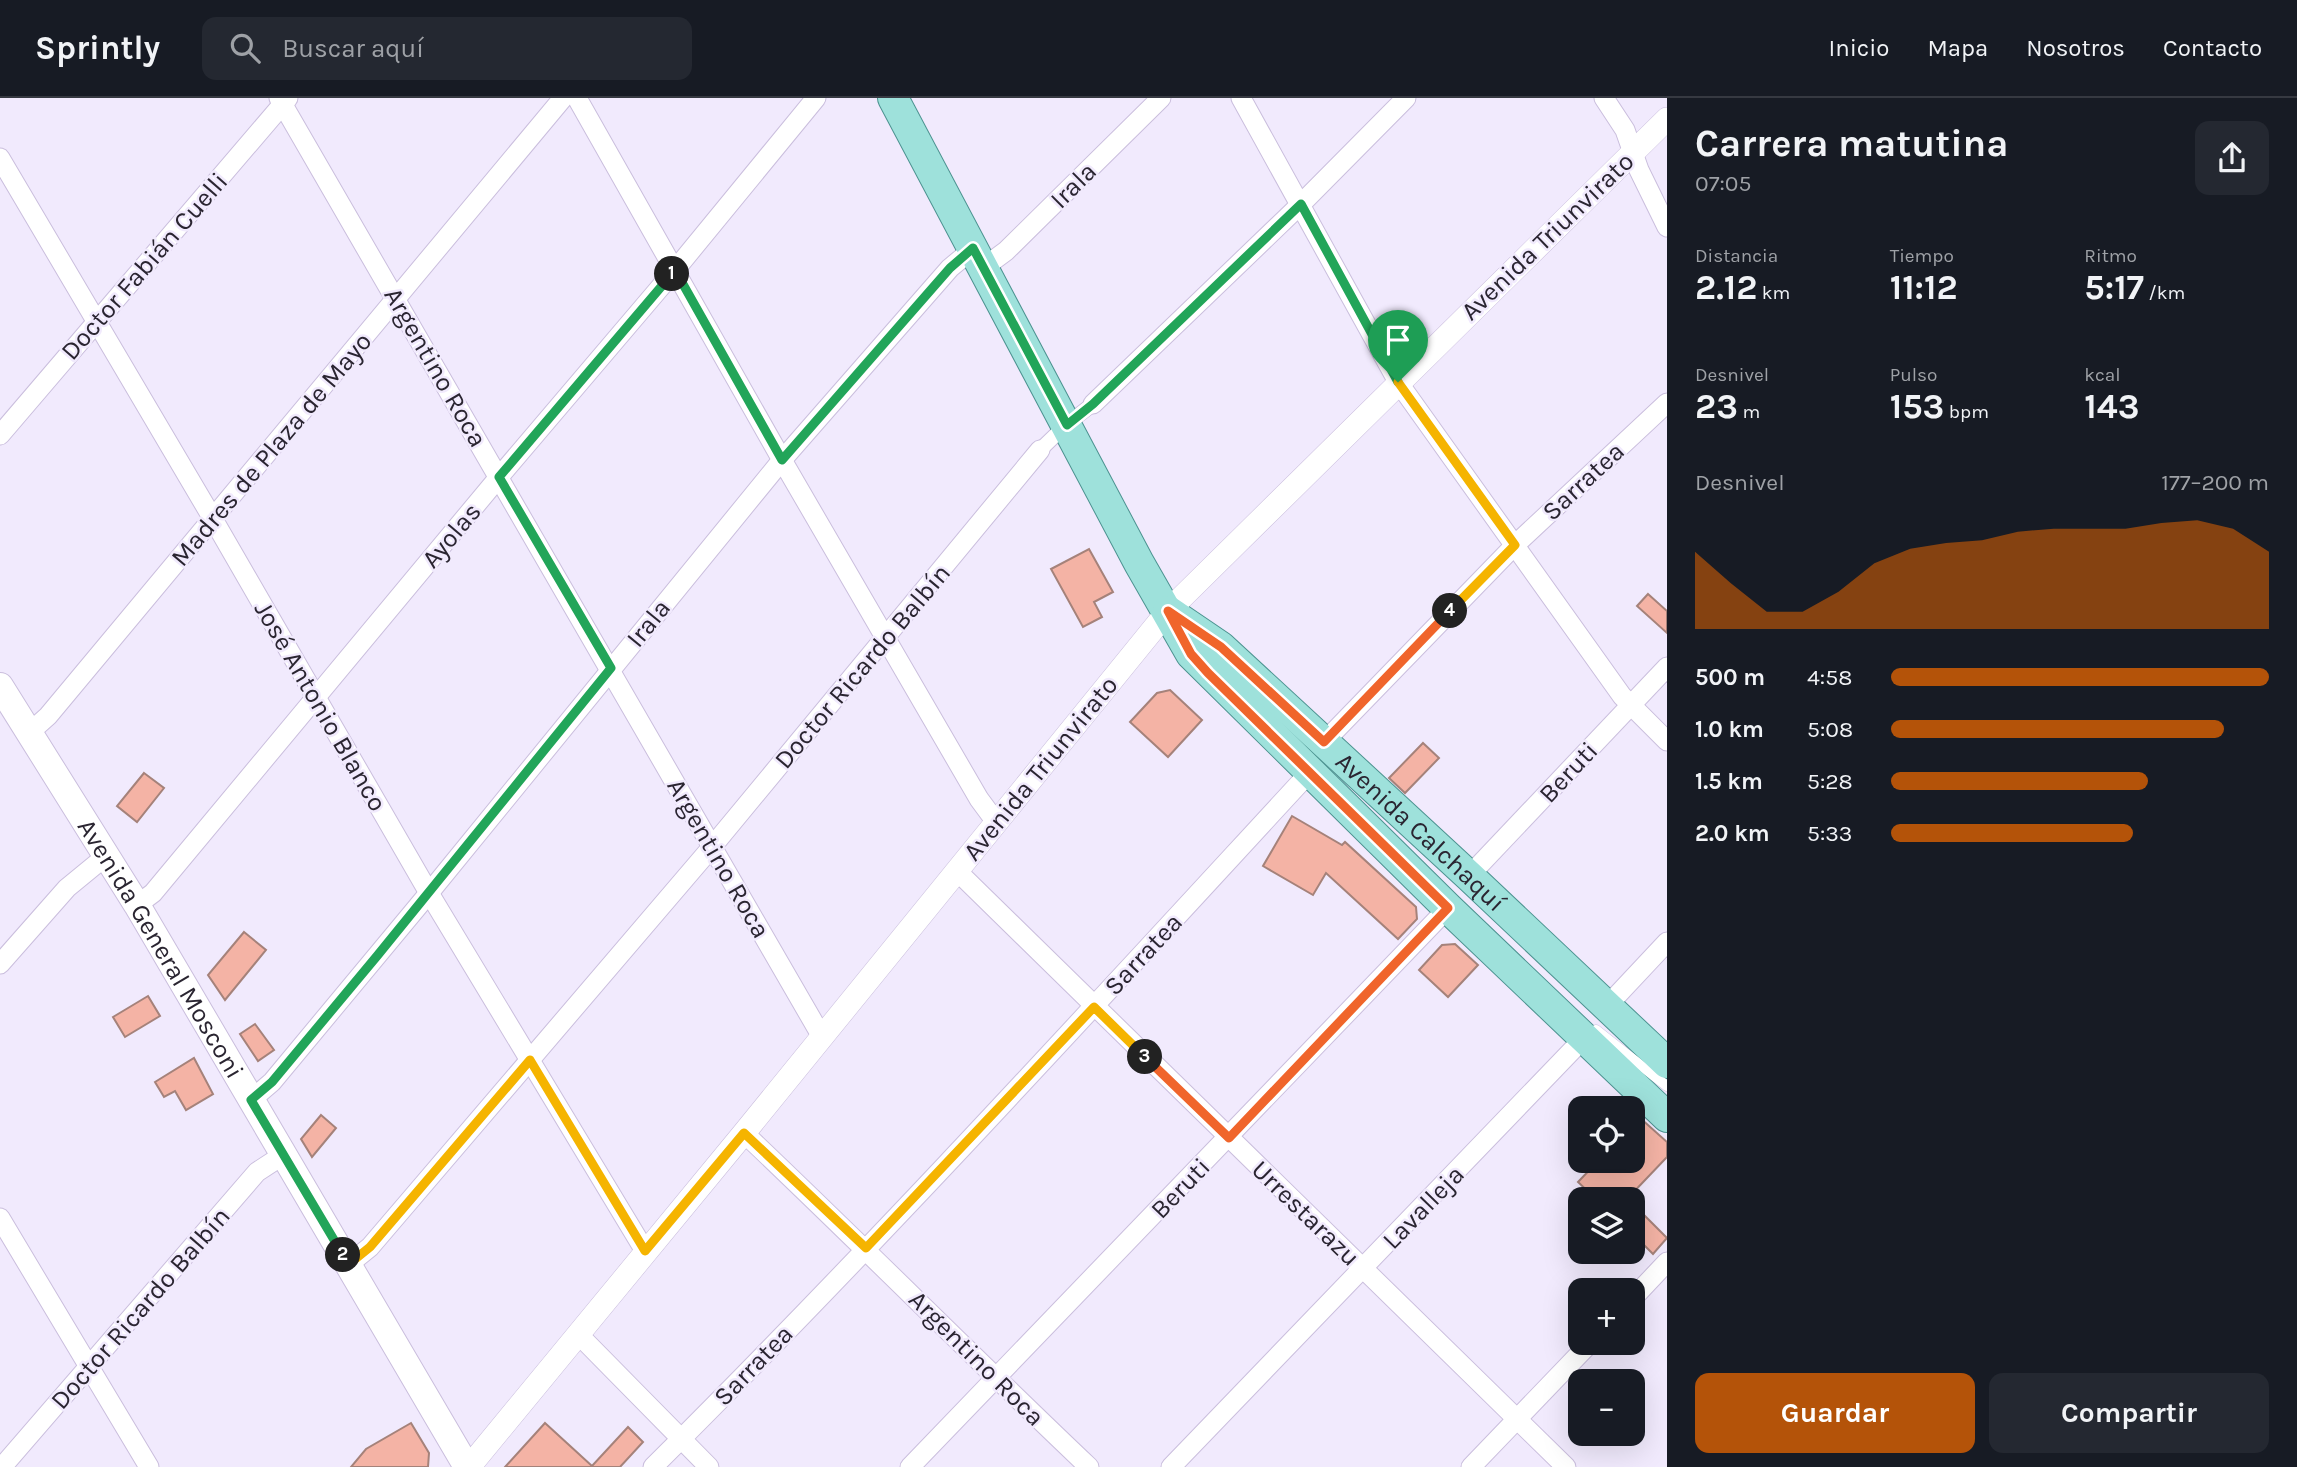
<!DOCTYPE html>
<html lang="es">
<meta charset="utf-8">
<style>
:root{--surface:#171b24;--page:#242831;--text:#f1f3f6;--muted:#9ea1a6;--line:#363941;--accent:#b45309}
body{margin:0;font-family:Karla,sans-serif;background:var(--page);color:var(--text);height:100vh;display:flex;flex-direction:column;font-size:26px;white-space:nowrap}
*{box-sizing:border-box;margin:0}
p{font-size:23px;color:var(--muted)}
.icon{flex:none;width:38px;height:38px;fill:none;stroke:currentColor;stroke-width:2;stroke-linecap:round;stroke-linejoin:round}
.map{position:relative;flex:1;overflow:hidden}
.drawer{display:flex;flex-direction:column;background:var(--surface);width:630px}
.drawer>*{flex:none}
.buttons{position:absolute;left:1568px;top:998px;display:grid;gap:14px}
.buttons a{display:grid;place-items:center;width:77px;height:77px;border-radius:14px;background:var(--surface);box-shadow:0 7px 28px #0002;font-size:35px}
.pin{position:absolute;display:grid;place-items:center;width:60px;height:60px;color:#fff;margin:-72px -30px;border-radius:50% 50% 50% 0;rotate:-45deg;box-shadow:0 0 7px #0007}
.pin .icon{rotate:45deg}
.km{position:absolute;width:35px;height:35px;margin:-18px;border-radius:50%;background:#222;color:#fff;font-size:19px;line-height:35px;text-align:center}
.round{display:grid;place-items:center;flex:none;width:74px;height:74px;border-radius:14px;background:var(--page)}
.summary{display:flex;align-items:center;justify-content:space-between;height:119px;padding:0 28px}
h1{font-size:38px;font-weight:700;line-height:52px}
.metrics{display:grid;grid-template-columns:repeat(3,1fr);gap:10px;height:119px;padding:7px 28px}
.metrics div{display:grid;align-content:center}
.metrics b{font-size:35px;font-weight:700}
.metrics small{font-size:19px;font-weight:400}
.metrics p{font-size:19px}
.chart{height:196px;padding:14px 28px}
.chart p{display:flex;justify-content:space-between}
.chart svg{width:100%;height:126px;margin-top:7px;fill:var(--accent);opacity:.7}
.action{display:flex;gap:14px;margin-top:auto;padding:14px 28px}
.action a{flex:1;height:80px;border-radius:14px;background:var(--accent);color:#fff;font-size:28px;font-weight:700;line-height:80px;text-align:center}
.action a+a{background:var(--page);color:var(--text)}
ul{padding:0 28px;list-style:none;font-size:23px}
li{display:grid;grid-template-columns:112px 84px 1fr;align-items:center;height:52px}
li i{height:18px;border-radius:9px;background:var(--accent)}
header{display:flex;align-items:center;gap:42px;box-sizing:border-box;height:98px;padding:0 35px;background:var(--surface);border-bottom:2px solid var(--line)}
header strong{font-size:33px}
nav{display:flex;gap:38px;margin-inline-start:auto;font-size:24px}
.search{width:490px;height:63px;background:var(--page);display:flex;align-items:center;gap:18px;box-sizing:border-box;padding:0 24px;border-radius:14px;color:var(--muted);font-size:26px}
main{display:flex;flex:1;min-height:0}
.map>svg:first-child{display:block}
</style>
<header>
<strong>Sprintly</strong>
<div class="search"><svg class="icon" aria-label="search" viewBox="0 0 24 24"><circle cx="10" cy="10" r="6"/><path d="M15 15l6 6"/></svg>Buscar aquí</div>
<nav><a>Inicio</a><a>Mapa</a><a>Nosotros</a><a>Contacto</a></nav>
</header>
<main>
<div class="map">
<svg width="1667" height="1369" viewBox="0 0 1667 1369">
<rect width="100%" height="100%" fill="#f1eafd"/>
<g fill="#f4b3a5" stroke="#a5827a" stroke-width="2">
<path d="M 1089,451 L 1113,494 L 1094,504 L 1102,519 L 1083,529 L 1051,471 Z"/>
<path d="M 1648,496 L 1667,513 L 1667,535 L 1637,508 Z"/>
<path d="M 1170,592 L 1202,622 L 1168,659 L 1130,624 L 1157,595 Z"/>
<path d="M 1423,645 L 1439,660 L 1405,695 L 1389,680 Z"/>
<path d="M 144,675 L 164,690 L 137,724 L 117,708 Z"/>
<path d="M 1292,718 L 1342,747 L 1345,744 L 1416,809 L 1417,821 L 1398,841 L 1326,775 L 1313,797 L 1263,768 Z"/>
<path d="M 244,834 L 266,852 L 225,902 L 208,877 Z"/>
<path d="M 1455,846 L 1478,867 L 1448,899 L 1419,872 L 1442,847 Z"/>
<path d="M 148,898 L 160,918 L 125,939 L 113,919 Z"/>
<path d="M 255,926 L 274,952 L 258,963 L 240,936 Z"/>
<path d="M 194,960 L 213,996 L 186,1012 L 175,993 L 164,999 L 155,984 Z"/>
<path d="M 321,1017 L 336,1030 L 312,1059 L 301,1041 Z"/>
<path d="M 1639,1019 L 1667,1044 L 1667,1059 L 1627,1101 L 1596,1101 L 1578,1084 L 1599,1062 L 1633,1062 L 1633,1027 Z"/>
<path d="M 1633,1106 L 1667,1140 L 1653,1156 L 1633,1136 Z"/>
<path d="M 411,1325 L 429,1355 L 428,1369 L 351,1369 L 366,1351 Z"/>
<path d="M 545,1325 L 592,1368 L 628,1329 L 643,1344 L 620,1369 L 505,1369 Z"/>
</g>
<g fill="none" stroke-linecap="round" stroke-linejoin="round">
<g stroke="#cabedd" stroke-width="11">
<path id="service" d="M 1596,932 L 1667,988"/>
</g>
<g stroke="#cabedd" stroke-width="16">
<path id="pedestrian" d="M 1040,352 L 1067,326 L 1093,306"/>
</g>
<g stroke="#cabedd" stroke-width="21">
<g id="minor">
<path d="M 279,0 L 822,939"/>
<path d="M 577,0 L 782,362 L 979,701 L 996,724"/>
<path d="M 1241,0 L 1398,284 L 1622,598 L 1667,643"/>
<path d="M 1604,0 L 1625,32 L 1639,72 L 1667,129"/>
<path d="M 0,60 L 213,421 L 429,795 L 645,1153"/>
<path d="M 983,170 L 1006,153 L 1161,0"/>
<path d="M 1093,306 L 1301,106 L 1406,0"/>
<path d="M 0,337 L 288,0"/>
<path d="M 29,635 L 48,618 L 563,0"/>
<path d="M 1324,644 L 1515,447 L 1667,305"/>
<path d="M 957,773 L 1566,1369"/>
<path d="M 1469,778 L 1667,569"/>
<path d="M 137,807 L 153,795 L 499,379 L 675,172 L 816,0"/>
<path d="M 0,866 L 67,790 L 106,758"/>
<path d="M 1607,908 L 1667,844"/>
<path d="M 251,1002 L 272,984 L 429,795 L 782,362 L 950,170 L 973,151"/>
<path d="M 744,1035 C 860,1145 973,1259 1089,1369"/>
<path d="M 0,1120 L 149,1369"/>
<path d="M 349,1166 L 370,1149 L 711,750 L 1040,352"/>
<path d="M 1633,1200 L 1667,1164"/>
<path d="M 578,1236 L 709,1369"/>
<path d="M 2,1369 L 257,1074 L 283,1057"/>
<path d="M 653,1369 C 879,1144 1094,908 1310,674"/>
<path d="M 910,1369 L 1448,810"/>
<path d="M 1171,1369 L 1585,939"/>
<path d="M 1471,1369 L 1591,1244"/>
</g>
</g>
<g stroke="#cabedd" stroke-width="24">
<path id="tertiary" d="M 469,1369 L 744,1035 L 1168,513 L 1667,21"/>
</g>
<g stroke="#cabedd" stroke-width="28">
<g id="secondary">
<path id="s1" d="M 0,588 L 137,807 L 467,1369"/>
</g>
</g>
<g stroke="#4c9290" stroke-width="32">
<g id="primary">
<path d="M 893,0 L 1139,465 L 1191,556 L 1448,810 L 1667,1019"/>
<path id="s2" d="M 1168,513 L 1221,549 L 1469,778 L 1667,965"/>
</g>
</g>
<use href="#service" stroke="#fff" stroke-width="10"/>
<use href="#pedestrian" stroke="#fff" stroke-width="14"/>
<use href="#minor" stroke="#fff" stroke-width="19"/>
<use href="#tertiary" stroke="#fff" stroke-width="23"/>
<use href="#secondary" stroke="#fff" stroke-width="26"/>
<use href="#primary" stroke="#9ee1db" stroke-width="30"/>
</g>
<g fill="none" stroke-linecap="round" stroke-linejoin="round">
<g stroke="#fff" stroke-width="14">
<path id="split-1" d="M 672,176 L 675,172 L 782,362 L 950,170 L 973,150 L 1067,327 L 1093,306 L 1301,106 L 1398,284"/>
</g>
<g stroke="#fff" stroke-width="14">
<path id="split-2" d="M 343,1157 L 251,1002 L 272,984 L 377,858 L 611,570 L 499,379 L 672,176"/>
</g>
<g stroke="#fff" stroke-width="14">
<path id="split-3" d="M 343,1157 L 349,1166 L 370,1149 L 530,962 L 645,1153 L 744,1035 L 866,1150 L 1094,909 L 1145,959"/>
</g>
<g stroke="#fff" stroke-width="14">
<path id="split-4" d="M 1145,959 L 1229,1040 L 1448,810 L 1208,575 L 1191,556 L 1168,513 L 1221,549 L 1324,644 L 1450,513"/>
</g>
<g stroke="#fff" stroke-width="14">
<path id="split-5" d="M 1398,284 L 1515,447 L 1450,513"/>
</g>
<use href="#split-1" stroke="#22a559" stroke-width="9"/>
<use href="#split-2" stroke="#22a559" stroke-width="9"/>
<use href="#split-3" stroke="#f5b400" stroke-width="9"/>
<use href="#split-4" stroke="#f0652b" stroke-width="9"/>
<use href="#split-5" stroke="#f5b400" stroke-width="9"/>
</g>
<g text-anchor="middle" stroke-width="5" stroke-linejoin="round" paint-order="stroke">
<g font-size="26" fill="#2a2531" stroke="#f1eafd">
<text transform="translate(1073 87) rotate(-45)" y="9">Irala</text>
<text transform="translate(1547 138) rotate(-44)" y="9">Avenida Triunvirato</text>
<text transform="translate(144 168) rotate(-49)" y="9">Doctor Fabián Cuelli</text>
<text transform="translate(436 269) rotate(60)" y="9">Argentino Roca</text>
<text transform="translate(271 351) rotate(-50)" y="9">Madres de Plaza de Mayo</text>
<text transform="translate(1583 383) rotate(-43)" y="9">Sarratea</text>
<text transform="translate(451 437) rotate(-50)" y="9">Ayolas</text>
<text transform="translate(648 525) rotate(-51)" y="9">Irala</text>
<text transform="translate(862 568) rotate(-50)" y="9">Doctor Ricardo Balbín</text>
<text transform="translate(321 608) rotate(60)" y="9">José Antonio Blanco</text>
<text transform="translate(1040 670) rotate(-51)" y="9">Avenida Triunvirato</text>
<text transform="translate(1568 674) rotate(-47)" y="9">Beruti</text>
<text dy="9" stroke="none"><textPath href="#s2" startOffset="336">Avenida Calchaquí</textPath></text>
<text transform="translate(719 760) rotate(60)" y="9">Argentino Roca</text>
<text dy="9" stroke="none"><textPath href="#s1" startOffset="308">Avenida General Mosconi</textPath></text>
<text transform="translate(1143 856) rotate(-47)" y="9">Sarratea</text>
<text transform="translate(1180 1090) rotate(-46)" y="9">Beruti</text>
<text transform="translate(1423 1109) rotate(-46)" y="9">Lavalleja</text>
<text transform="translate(1306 1115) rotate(44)" y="9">Urrestarazu</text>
<text transform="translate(140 1210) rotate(-49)" y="9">Doctor Ricardo Balbín</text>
<text transform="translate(977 1260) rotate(45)" y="9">Argentino Roca</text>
<text transform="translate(753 1267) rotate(-46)" y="9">Sarratea</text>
</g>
</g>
</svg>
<div class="buttons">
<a><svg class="icon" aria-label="locate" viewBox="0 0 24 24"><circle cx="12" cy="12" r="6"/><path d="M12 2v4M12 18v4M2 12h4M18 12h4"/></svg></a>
<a><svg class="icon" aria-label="layers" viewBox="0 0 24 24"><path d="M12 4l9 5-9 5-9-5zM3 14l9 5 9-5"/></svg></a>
<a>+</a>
<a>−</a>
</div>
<div class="pin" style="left:1398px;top:284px;background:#1e9e55"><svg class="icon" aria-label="arrive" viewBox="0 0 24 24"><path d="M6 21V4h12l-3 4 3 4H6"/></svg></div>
<b class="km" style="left:672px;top:176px">1</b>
<b class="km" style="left:343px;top:1157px">2</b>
<b class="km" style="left:1145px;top:959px">3</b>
<b class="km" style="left:1450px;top:513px">4</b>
</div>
<section class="drawer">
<div class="summary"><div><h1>Carrera matutina</h1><p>07:05</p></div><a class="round"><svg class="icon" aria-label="share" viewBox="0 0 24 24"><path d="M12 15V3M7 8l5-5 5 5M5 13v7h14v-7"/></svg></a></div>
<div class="metrics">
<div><p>Distancia</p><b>2.12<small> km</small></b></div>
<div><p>Tiempo</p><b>11:12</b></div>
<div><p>Ritmo</p><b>5:17<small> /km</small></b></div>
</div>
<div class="metrics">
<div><p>Desnivel</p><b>23<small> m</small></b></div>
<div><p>Pulso</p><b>153<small> bpm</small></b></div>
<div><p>kcal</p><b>143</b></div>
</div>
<div class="chart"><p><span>Desnivel</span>177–200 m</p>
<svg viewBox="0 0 160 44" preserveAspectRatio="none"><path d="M0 44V17L10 28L20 38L30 38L40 31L50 21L60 16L70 14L80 13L90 10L100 9L110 9L120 9L130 7L140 6L150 9L160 17V44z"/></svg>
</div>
<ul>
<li><b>500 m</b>4:58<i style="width:100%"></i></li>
<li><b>1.0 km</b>5:08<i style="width:88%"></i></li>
<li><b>1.5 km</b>5:28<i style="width:68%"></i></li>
<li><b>2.0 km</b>5:33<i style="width:64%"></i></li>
</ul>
<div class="action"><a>Guardar</a><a>Compartir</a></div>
</section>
</main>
